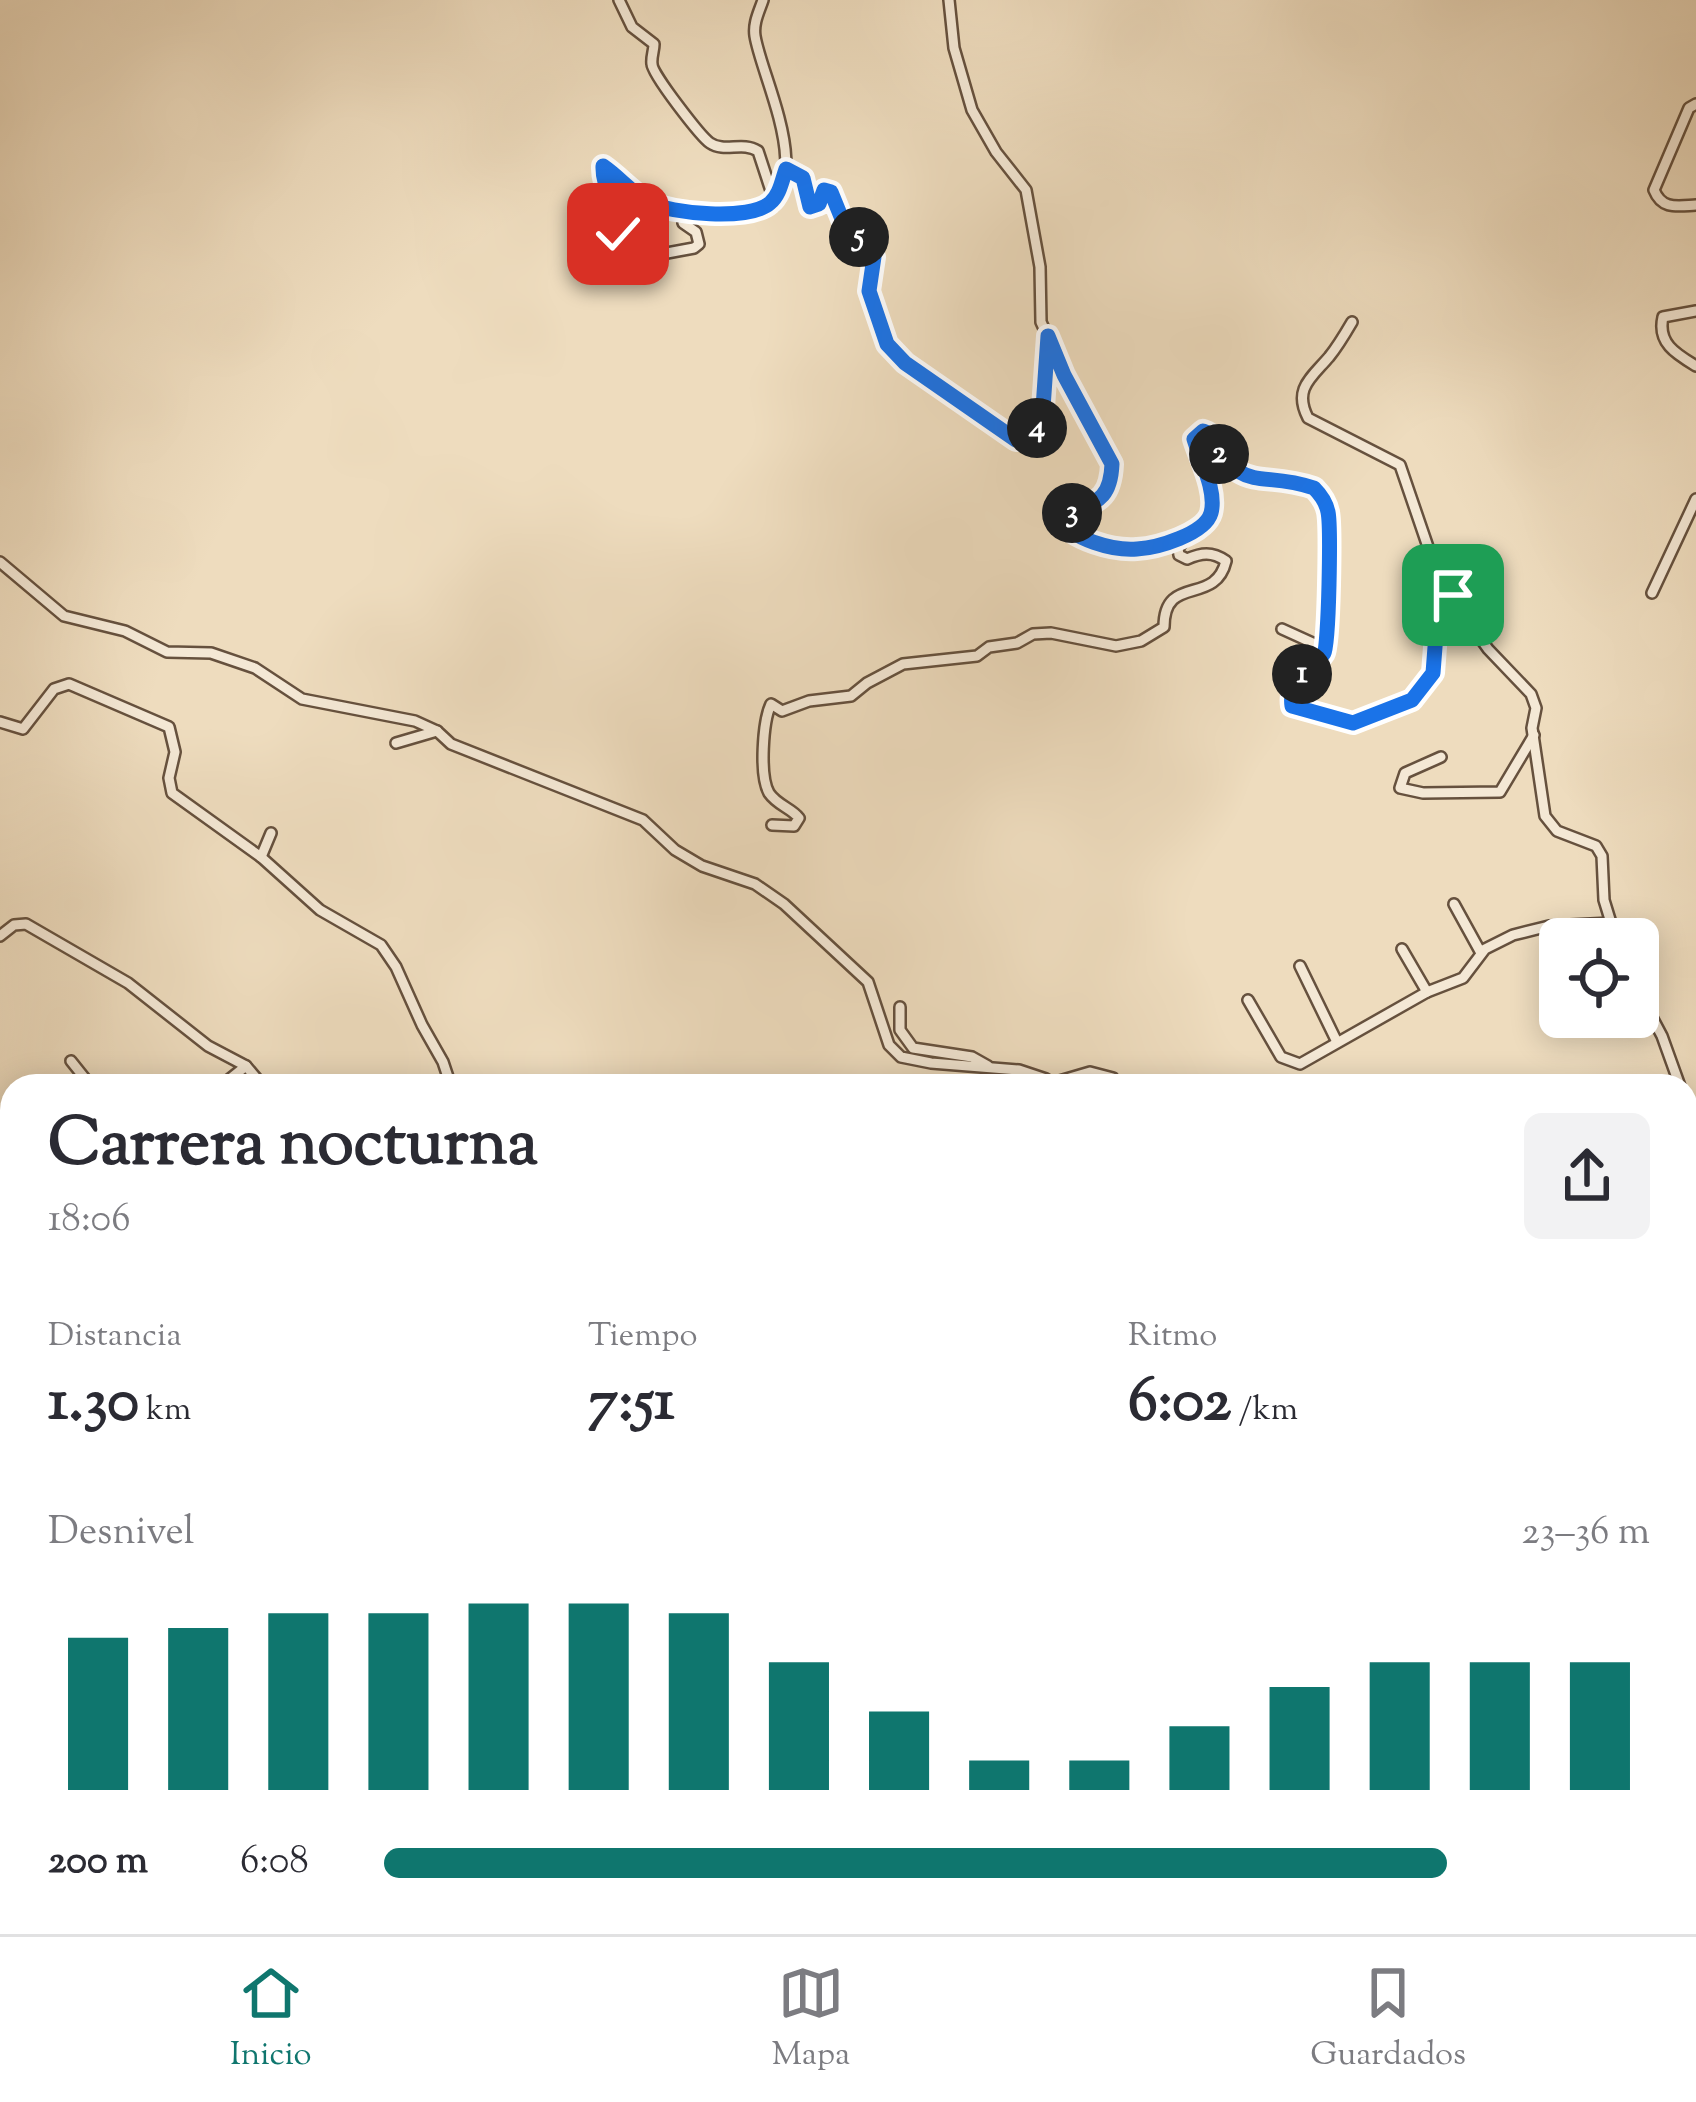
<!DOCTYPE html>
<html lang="es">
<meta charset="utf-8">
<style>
:root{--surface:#fff;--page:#f2f2f3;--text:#2b2b33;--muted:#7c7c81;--line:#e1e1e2;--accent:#0f766e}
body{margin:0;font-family:"Sorts Mill Goudy",serif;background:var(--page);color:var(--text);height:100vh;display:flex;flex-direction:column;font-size:45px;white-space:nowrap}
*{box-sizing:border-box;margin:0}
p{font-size:39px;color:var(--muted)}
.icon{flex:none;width:66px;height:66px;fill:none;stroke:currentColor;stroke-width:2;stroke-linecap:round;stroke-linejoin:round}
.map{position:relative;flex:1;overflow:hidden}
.side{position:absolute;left:0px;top:1074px;width:1698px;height:861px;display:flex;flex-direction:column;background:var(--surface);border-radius:36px 36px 0 0;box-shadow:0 6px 30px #0003}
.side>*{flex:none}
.buttons{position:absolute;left:1539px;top:918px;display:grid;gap:24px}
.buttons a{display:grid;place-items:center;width:120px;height:120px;border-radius:18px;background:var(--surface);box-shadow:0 6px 30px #0003;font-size:60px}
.pin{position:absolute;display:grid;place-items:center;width:102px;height:102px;color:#fff;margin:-51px;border-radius:24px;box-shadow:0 6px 18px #0006}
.km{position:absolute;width:60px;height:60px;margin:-30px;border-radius:50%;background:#222;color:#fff;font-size:33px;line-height:60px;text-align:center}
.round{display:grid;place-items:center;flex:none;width:126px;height:126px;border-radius:18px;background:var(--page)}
.head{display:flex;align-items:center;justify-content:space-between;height:204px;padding:0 48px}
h1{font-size:66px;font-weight:800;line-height:90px}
.metrics{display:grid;grid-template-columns:repeat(3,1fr);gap:18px;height:204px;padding:12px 48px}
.metrics div{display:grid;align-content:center}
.metrics b{font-size:60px;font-weight:800}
.metrics small{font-size:33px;font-weight:400}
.metrics p{font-size:33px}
.chart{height:336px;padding:24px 48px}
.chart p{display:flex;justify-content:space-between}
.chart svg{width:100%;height:216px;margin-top:12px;stroke:var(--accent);stroke-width:6}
ul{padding:0 48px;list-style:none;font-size:39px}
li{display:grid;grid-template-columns:192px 144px 1fr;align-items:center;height:90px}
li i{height:30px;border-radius:15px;background:var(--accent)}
.tab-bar{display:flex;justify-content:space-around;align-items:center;height:168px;border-top:3px solid var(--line);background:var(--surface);font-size:33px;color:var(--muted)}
.tab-bar a{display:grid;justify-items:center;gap:6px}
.tab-bar .current{color:var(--accent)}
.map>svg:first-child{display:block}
</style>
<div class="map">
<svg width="1696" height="1934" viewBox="0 0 1696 1934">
<rect width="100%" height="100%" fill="#eedcbe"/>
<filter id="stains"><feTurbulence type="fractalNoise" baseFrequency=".00167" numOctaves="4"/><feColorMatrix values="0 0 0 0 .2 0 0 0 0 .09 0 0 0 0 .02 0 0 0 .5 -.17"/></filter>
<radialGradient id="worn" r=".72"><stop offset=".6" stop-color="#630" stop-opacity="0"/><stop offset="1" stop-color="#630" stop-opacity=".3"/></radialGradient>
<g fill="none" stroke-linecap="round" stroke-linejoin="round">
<g stroke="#66513e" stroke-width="14">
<g id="street">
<path d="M 619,0 L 632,27 L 654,44 C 654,51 651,57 652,64 C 652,74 701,137 710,143 C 725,153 742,141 758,151 L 774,200"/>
<path d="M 949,0 L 954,48 L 972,110 L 996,152 L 1026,190 L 1040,267 L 1041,322 L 1082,411 L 1111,458 L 1111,477 L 1099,499 L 1081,511 L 1063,515 L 1061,523 C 1101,553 1134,551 1179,537 C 1195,532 1209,525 1212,507 L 1194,439 L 1203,431 L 1224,460 L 1246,476 L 1314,488 L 1328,510 L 1329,631 L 1323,655 L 1304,671 L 1291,698 L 1293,706 C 1310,714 1336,724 1355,723 C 1381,720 1423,700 1432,675 C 1441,648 1440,610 1440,582"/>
<path d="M 1696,104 L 1689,108 L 1654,190 C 1662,210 1677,206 1696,205"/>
<path d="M 786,169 L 800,173 L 810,207 L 819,204 L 824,191 L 831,192 L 844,224 L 870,248 L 874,257 L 869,291 L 887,344 L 905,363 L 1016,440 L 1028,440 L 1035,434 L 1043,408 L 1048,338"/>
<path d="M 618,234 L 640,236 C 624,215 601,194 603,167 L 646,201 L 669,210 L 751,211 C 823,194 762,80 755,36 C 753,23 759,12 763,0"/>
<path d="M 667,253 L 694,248 L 699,244 L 696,232 L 683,223 L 685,220"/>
<path d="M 1696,311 L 1663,317 C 1657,343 1676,354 1696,366"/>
<path d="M 1352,322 C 1345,334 1338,346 1329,357 C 1311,378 1293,389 1308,418 L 1400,465 L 1440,582 L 1488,649 L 1531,694 L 1536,708 L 1532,728 L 1545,816 L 1557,831 L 1596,846 L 1602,856 L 1604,900 L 1616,939"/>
<path d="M 0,562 L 64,616 L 125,631 L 167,652 L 211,653 L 255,668 L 302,699 L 415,721 L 437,731 L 451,744 L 643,820 L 675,850 L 702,866 L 755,884 L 784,904 L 868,982 L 889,1045 L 901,1057 L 931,1063 L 1019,1070 L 1046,1079 L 1049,1086"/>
<path d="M 1652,593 L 1696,499"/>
<path d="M 1282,629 L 1326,649"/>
<path d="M 0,722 L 23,729 L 54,689 L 69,684 L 169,727 L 175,752 L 169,778 L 172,793 L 261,857 L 320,910 L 381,945 L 396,967 L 422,1025 L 443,1062 L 451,1086"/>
<path d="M 396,743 L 437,731"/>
<path d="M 1441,757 L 1405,773 L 1400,788 L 1423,793 L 1500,792 L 1534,735"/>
<path d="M 772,825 L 794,826 L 799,818 C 791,808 777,805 769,793 C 759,775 763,721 771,704 L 782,711 L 809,701 L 851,696 L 867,683 L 903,664 L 977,656 L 989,647 L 1017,643 L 1033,634 L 1051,633 L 1116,646 L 1141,641 L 1164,627 C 1164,573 1215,607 1226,561 C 1212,551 1201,553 1187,559 L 1179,555 L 1178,548 L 1189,535"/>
<path d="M 261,857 L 271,833"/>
<path d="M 1454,904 L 1481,953"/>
<path d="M 0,936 L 14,925 L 26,924 L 128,983 L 208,1046 L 246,1066 L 263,1086"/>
<path d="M 1402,949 L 1427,992"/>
<path d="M 1300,966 L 1337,1042"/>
<path d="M 1638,991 L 1662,1036 L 1680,1086"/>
<path d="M 1248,1000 L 1281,1057 L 1300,1064 L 1427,992 L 1463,978 L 1485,949 L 1513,935 L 1549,926 L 1611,923"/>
<path d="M 900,1007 L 900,1030 L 913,1048 L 972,1057 L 988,1066"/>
<path d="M 71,1061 L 91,1086"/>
<path d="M 1049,1084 L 1090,1072 L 1113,1078 L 1118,1086"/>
<path d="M 221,1086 L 246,1066"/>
<path d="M 1686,1103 L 1696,1134"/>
<path d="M 0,1157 L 12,1161"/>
<path d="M 1686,1422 L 1696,1417"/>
<path d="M 1686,1529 L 1696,1521"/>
<path d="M 0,1555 L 12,1557"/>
<path d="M 1686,1612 L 1696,1605"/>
<path d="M 0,1712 L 12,1699"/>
<path d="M 0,1824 L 12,1813"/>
<path d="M 1686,1861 L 1696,1846"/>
<path d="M 464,1923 L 474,1934"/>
<path d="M 493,1923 L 505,1934"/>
<path d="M 710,1923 L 716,1934"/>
<path d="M 32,1934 L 43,1923"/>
<path d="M 256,1934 L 267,1923"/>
<path d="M 395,1934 L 407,1923"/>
<path d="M 664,1934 L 677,1923"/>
<path d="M 1096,1934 L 1117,1923"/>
<path d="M 1386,1934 L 1392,1923"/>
<path d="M 1638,1934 L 1645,1923"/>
</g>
</g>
<g stroke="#382314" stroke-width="18">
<g id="secondary">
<path d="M 1686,1895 L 1696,1880"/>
<path d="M 1668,1923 L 1683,1934"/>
<path d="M 1685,1934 L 1696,1918"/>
</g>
</g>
<g stroke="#382314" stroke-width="21">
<g id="highway">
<path d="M 1686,1311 L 1696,1305"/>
<path d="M 1686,1325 L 1696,1319"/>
<path d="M 132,1934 L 144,1923"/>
<path d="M 151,1934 L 163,1923"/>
</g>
</g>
<use href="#street" stroke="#f4e8d5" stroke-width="9"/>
<use href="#secondary" stroke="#f4e8d5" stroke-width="14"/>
<use href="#highway" stroke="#eedcbe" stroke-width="16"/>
</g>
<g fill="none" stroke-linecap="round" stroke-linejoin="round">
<g stroke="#fff" stroke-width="24">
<path id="route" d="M 618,234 L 640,236 C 624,215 602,194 603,166 C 619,177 631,192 648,202 C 671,214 750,221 770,203 C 780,195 782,180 786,169 L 803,178 L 810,207 L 819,204 L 824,190 L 831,192 L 844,224 L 870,248 L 874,257 L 869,291 L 887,344 L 905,363 L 1016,440 L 1028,440 L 1035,434 L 1043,408 L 1048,336 L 1064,375 L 1112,464 C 1110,512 1083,499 1060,520 C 1072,539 1113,551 1137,549 C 1157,548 1205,534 1211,513 C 1217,491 1200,459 1194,439 L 1203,431 L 1208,433 C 1243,497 1258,469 1314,488 C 1321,495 1326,502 1328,512 C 1331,526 1329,645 1324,653 C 1312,672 1288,678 1292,706 L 1353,723 L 1412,700 L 1433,673 L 1440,582 L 1453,595"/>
</g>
<use href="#route" stroke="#1a73e8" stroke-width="15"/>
</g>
<rect width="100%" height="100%" filter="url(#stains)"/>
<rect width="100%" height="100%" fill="url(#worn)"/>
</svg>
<div class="buttons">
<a><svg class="icon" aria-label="locate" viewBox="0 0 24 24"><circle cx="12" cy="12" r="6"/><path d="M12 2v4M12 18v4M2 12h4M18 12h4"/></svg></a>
</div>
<div class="pin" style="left:1453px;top:595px;background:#1e9e55"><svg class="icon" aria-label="arrive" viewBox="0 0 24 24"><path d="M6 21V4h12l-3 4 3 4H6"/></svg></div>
<div class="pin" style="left:618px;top:234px;background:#d93025"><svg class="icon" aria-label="check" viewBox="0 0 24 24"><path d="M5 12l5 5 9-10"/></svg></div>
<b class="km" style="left:1302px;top:674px">1</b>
<b class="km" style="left:1219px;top:454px">2</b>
<b class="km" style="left:1072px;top:513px">3</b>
<b class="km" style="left:1037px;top:428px">4</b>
<b class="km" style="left:859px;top:237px">5</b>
<section class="side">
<div class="head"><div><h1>Carrera nocturna</h1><p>18:06</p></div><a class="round"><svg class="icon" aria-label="share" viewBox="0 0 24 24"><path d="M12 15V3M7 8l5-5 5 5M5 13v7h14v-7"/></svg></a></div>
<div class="metrics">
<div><p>Distancia</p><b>1.30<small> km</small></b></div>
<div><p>Tiempo</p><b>7:51</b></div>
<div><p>Ritmo</p><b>6:02<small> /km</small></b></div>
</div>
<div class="chart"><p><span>Desnivel</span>23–36 m</p>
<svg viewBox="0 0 160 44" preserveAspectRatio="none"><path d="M5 44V13M15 44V11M25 44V8M35 44V8M45 44V6M55 44V6M65 44V8M75 44V18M85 44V28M95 44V38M105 44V38M115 44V31M125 44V23M135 44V18M145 44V18M155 44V18"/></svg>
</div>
<ul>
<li><b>200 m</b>6:08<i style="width:84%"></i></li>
</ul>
</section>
</div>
<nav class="tab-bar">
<a class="current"><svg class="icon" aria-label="home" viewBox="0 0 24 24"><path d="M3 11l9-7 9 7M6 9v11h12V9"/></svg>Inicio</a>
<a><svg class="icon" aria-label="map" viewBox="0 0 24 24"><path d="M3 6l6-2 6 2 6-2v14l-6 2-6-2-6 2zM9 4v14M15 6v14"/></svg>Mapa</a>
<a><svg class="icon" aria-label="saved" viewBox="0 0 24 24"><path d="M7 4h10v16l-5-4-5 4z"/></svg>Guardados</a>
</nav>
